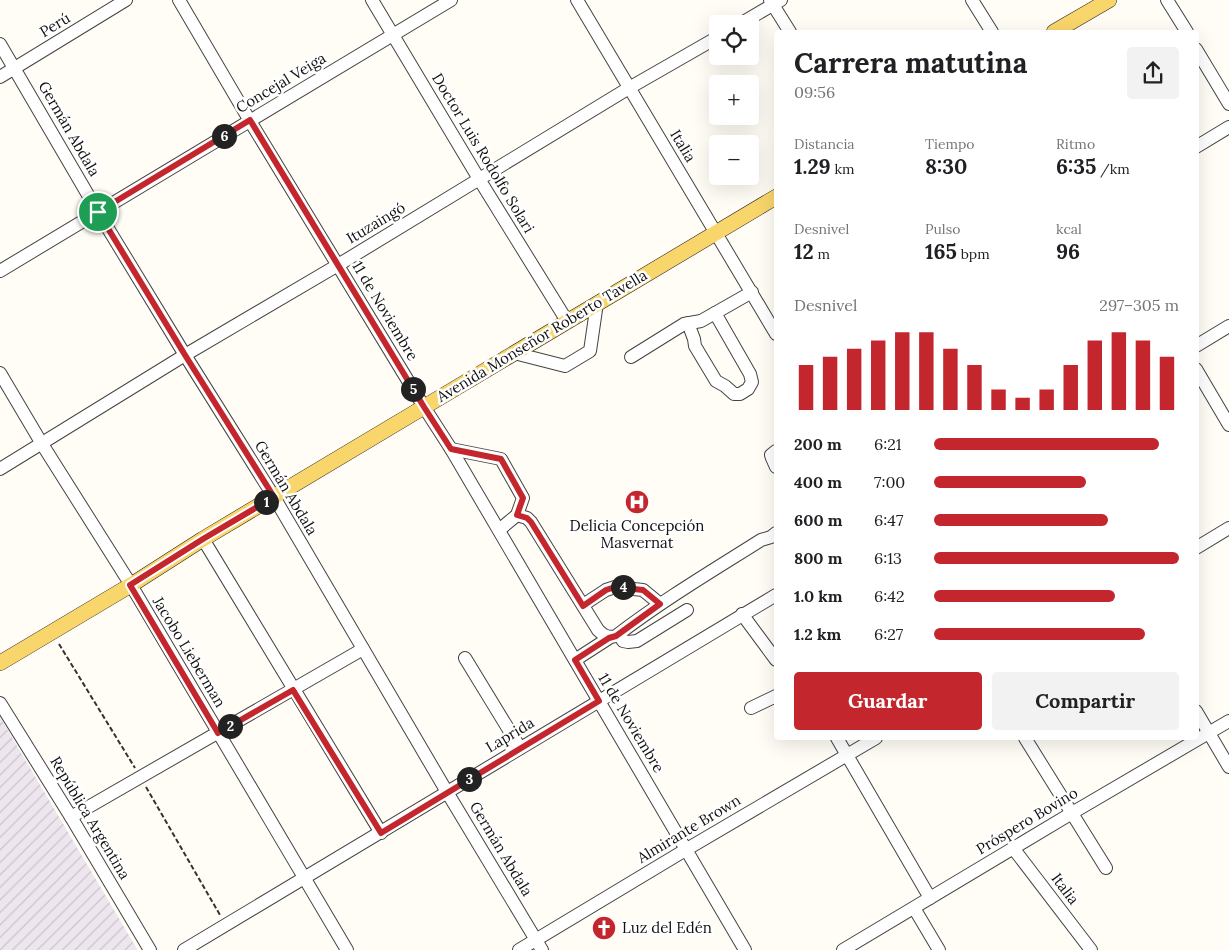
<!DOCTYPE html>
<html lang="es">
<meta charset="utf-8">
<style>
:root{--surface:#fff;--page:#f2f2f2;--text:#202124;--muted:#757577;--accent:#c4262e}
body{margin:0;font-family:Lora,serif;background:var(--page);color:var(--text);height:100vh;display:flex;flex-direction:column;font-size:19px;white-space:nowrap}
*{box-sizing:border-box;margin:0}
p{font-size:16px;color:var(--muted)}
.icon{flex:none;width:28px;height:28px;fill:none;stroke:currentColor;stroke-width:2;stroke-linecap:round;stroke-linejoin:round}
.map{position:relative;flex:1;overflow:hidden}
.panel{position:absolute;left:774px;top:30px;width:425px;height:710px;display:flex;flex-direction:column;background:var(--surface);border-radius:5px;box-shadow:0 5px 20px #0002}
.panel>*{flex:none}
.buttons{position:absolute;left:709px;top:15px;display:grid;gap:10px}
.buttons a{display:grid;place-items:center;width:50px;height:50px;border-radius:5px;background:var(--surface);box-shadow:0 5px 20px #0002;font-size:25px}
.pin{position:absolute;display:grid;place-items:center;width:42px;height:42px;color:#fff;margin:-21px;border:2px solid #fff;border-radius:50%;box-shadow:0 1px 5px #0007}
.km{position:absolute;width:25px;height:25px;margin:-12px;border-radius:50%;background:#222;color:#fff;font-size:14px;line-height:25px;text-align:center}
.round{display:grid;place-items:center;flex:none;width:52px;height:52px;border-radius:5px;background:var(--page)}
.overview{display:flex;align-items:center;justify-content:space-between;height:85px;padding:0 20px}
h1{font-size:28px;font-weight:800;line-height:38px}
.figures{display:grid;grid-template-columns:repeat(3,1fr);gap:8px;height:85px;padding:5px 20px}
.figures div{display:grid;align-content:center}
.figures b{font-size:21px;font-weight:800}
.figures small{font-size:14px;font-weight:400}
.figures p{font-size:14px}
.chart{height:140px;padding:10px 20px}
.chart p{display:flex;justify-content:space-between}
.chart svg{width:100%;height:90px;margin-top:5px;stroke:var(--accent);stroke-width:6}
.primary-button{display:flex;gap:10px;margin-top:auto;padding:10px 20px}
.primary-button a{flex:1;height:58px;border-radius:5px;background:var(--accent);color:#fff;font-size:20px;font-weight:800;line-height:58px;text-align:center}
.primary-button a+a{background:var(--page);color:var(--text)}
ul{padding:0 20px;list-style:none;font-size:16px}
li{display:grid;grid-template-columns:80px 60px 1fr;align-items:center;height:38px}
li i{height:12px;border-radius:6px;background:var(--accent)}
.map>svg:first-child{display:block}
</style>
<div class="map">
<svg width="1229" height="950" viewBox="0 0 1229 950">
<defs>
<pattern id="industrial-furrows" width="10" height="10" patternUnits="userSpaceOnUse" patternTransform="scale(1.25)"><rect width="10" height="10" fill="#eee6ef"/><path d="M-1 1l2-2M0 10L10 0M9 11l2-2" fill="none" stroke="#cbc4cc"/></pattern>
</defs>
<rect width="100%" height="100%" fill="#fffdf5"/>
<path fill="url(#industrial-furrows)" d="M 0,717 L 137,949 L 137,950 L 0,950 Z"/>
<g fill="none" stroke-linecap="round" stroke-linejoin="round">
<g stroke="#444" stroke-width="14">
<g id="minor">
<path d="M 179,0 L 250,121 L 424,407 L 451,449 L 745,950"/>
<path d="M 372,0 L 479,179 L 567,321"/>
<path d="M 577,0 L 776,334"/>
<path d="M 770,0 L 790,32"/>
<path d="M 972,0 L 992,32"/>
<path d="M 1167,0 L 1187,32"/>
<path d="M 740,24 L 781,0"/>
<path d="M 0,44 L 98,212 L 185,355 L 274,497 L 447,792 L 542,950"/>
<path d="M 1196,49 L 1229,104"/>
<path d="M 0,77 L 126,0"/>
<path d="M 1196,147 L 1229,127"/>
<path d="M 0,271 L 451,0"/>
<path d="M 688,323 L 694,339 L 695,346 L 716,381 L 725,386 L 734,394 L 740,394 L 748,389 L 752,382 L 750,374 L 715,313"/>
<path d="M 1196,346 L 1229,326"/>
<path d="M 514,353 L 565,366 L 590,351 L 597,303"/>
<path d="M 631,357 L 684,324 L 701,321 L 752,292"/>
<path d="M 1196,369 L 1229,425"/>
<path d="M 0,373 L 42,444 L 131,585 L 347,950"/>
<path d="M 451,449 L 501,459 L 523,498 L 517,515 L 499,530"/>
<path d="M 776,451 L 771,455 L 772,458 L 776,467"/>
<path d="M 0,469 L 185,355 L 338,265 L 629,88 L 718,37"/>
<path d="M 517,515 L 527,518 L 531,522 L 598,630 C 604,636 608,638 616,636 C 663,600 712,571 761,540 L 771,537 L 776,533"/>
<path d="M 203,539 L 381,833"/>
<path d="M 1196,548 L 1229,528"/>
<path d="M 583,605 L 606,590 L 615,587 L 643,590 L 660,604"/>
<path d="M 742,614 L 776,660"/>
<path d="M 619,634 L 623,641 L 628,642 L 637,641 L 687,610"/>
<path d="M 465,658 L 520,748"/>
<path d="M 575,660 L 609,638"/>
<path d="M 0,703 L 71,817 L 150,950"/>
<path d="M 751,708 L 776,696"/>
<path d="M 1196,711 L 1229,767"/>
<path d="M 837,738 L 930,898"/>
<path d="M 1025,738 L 1106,868"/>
<path d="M 71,817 L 363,649"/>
<path d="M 1013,848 L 1091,950"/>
<path d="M 914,908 L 939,950"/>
<path d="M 184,950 L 776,595"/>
<path d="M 519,950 L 687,849 L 876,738"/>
<path d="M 843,950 L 1072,813 L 1229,721"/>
</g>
</g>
<g stroke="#222" stroke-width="16">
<g id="major">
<path d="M 1054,32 L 1109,0"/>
<path d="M 0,663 L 131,585 L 203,539 L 424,407 L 776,197"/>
</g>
</g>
<g stroke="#333" stroke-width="2" stroke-dasharray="5 2.5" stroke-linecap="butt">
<path d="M 59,644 L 135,768"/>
<path d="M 146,787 L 220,915"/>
</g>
<use href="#minor" stroke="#fff" stroke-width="12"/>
<use href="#major" stroke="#f9d66b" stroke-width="15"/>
</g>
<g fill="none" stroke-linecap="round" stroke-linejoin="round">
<g stroke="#fff" stroke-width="10">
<path id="route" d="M 250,120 L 424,407 L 451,449 L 501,459 L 523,498 L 517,515 L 527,518 L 531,522 L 583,606 L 606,590 L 615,587 L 643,590 L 660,604 L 616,636 L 609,638 L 575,660 L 599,701 L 381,833 L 293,690 L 218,733 L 130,585 L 203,539 L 274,497 L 185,355 L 98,212 Z"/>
</g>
<use href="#route" stroke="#c4262e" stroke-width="6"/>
</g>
<defs>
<g id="hospital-disc" transform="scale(1.25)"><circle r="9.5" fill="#c4262e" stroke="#fff"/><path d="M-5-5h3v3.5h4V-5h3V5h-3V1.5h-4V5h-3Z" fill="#fff"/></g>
<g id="church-disc" transform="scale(1.25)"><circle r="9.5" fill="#c4262e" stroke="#fff"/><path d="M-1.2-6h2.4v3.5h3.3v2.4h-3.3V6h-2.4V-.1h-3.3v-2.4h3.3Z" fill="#fff"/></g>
</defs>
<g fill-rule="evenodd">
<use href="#hospital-disc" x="637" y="502"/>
<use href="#church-disc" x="604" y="928"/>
</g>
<g text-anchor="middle" stroke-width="5" stroke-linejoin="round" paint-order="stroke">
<g font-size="15" fill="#111" stroke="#fff">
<text transform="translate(55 25) rotate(-31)" y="5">Perú</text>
<text transform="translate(281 83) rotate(-31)" y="5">Concejal Veiga</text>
<text transform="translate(69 129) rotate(60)" y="5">Germán Abdala</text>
<text transform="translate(683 146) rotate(59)" y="5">Italia</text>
<text transform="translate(483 153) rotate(59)" y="5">Doctor Luis Rodolfo Solari</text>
<text transform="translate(376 223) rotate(-31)" y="5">Ituzaingó</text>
<text transform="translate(385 311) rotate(59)" y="5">11 de Noviembre</text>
<text transform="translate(542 336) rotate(-31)" y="5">Avenida Monseñor Roberto Tavella</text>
<text transform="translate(286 488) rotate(59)" y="5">Germán Abdala</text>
<text transform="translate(189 652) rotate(59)" y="5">Jacobo Lieberman</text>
<text transform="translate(631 723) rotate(59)" y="5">11 de Noviembre</text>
<text transform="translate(510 735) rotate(-31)" y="5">Laprida</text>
<text transform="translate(90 818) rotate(59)" y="5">República Argentina</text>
<text transform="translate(1027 821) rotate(-31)" y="5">Próspero Bovino</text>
<text transform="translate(689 829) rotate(-31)" y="5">Almirante Brown</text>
<text transform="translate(501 849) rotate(59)" y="5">Germán Abdala</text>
<text transform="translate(1065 889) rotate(53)" y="5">Italia</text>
</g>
<g font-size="15" fill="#111" stroke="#fff">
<text x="637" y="531">Delicia Concepción<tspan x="637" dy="17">Masvernat</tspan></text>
<text x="622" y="933" text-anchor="start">Luz del Edén</text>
</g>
</g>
</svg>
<div class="buttons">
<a><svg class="icon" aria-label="locate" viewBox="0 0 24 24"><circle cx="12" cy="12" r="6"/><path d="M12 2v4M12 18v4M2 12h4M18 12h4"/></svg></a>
<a>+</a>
<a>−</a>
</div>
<div class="pin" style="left:98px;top:212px;background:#1e9e55"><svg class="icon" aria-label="arrive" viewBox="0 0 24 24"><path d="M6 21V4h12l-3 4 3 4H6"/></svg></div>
<b class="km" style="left:266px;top:502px">1</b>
<b class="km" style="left:230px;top:726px">2</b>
<b class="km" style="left:469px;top:779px">3</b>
<b class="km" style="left:623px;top:587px">4</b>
<b class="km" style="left:413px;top:389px">5</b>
<b class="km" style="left:224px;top:136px">6</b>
<section class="panel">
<div class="overview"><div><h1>Carrera matutina</h1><p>09:56</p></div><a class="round"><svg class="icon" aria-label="share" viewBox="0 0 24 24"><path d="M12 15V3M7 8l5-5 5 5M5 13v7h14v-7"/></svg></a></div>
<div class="figures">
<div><p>Distancia</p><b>1.29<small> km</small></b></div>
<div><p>Tiempo</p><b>8:30</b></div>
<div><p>Ritmo</p><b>6:35<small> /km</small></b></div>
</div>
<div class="figures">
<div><p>Desnivel</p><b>12<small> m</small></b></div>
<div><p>Pulso</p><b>165<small> bpm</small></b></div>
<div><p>kcal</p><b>96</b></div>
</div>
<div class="chart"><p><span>Desnivel</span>297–305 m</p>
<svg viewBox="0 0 160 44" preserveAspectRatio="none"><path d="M5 44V22M15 44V18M25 44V14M35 44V10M45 44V6M55 44V6M65 44V14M75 44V22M85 44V34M95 44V38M105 44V34M115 44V22M125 44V10M135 44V6M145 44V10M155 44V18"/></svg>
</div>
<ul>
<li><b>200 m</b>6:21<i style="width:92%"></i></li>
<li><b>400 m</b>7:00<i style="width:62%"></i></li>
<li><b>600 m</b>6:47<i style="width:71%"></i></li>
<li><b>800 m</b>6:13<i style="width:100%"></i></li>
<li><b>1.0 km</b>6:42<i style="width:74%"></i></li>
<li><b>1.2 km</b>6:27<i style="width:86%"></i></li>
</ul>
<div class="primary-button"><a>Guardar</a><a>Compartir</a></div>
</section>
</div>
